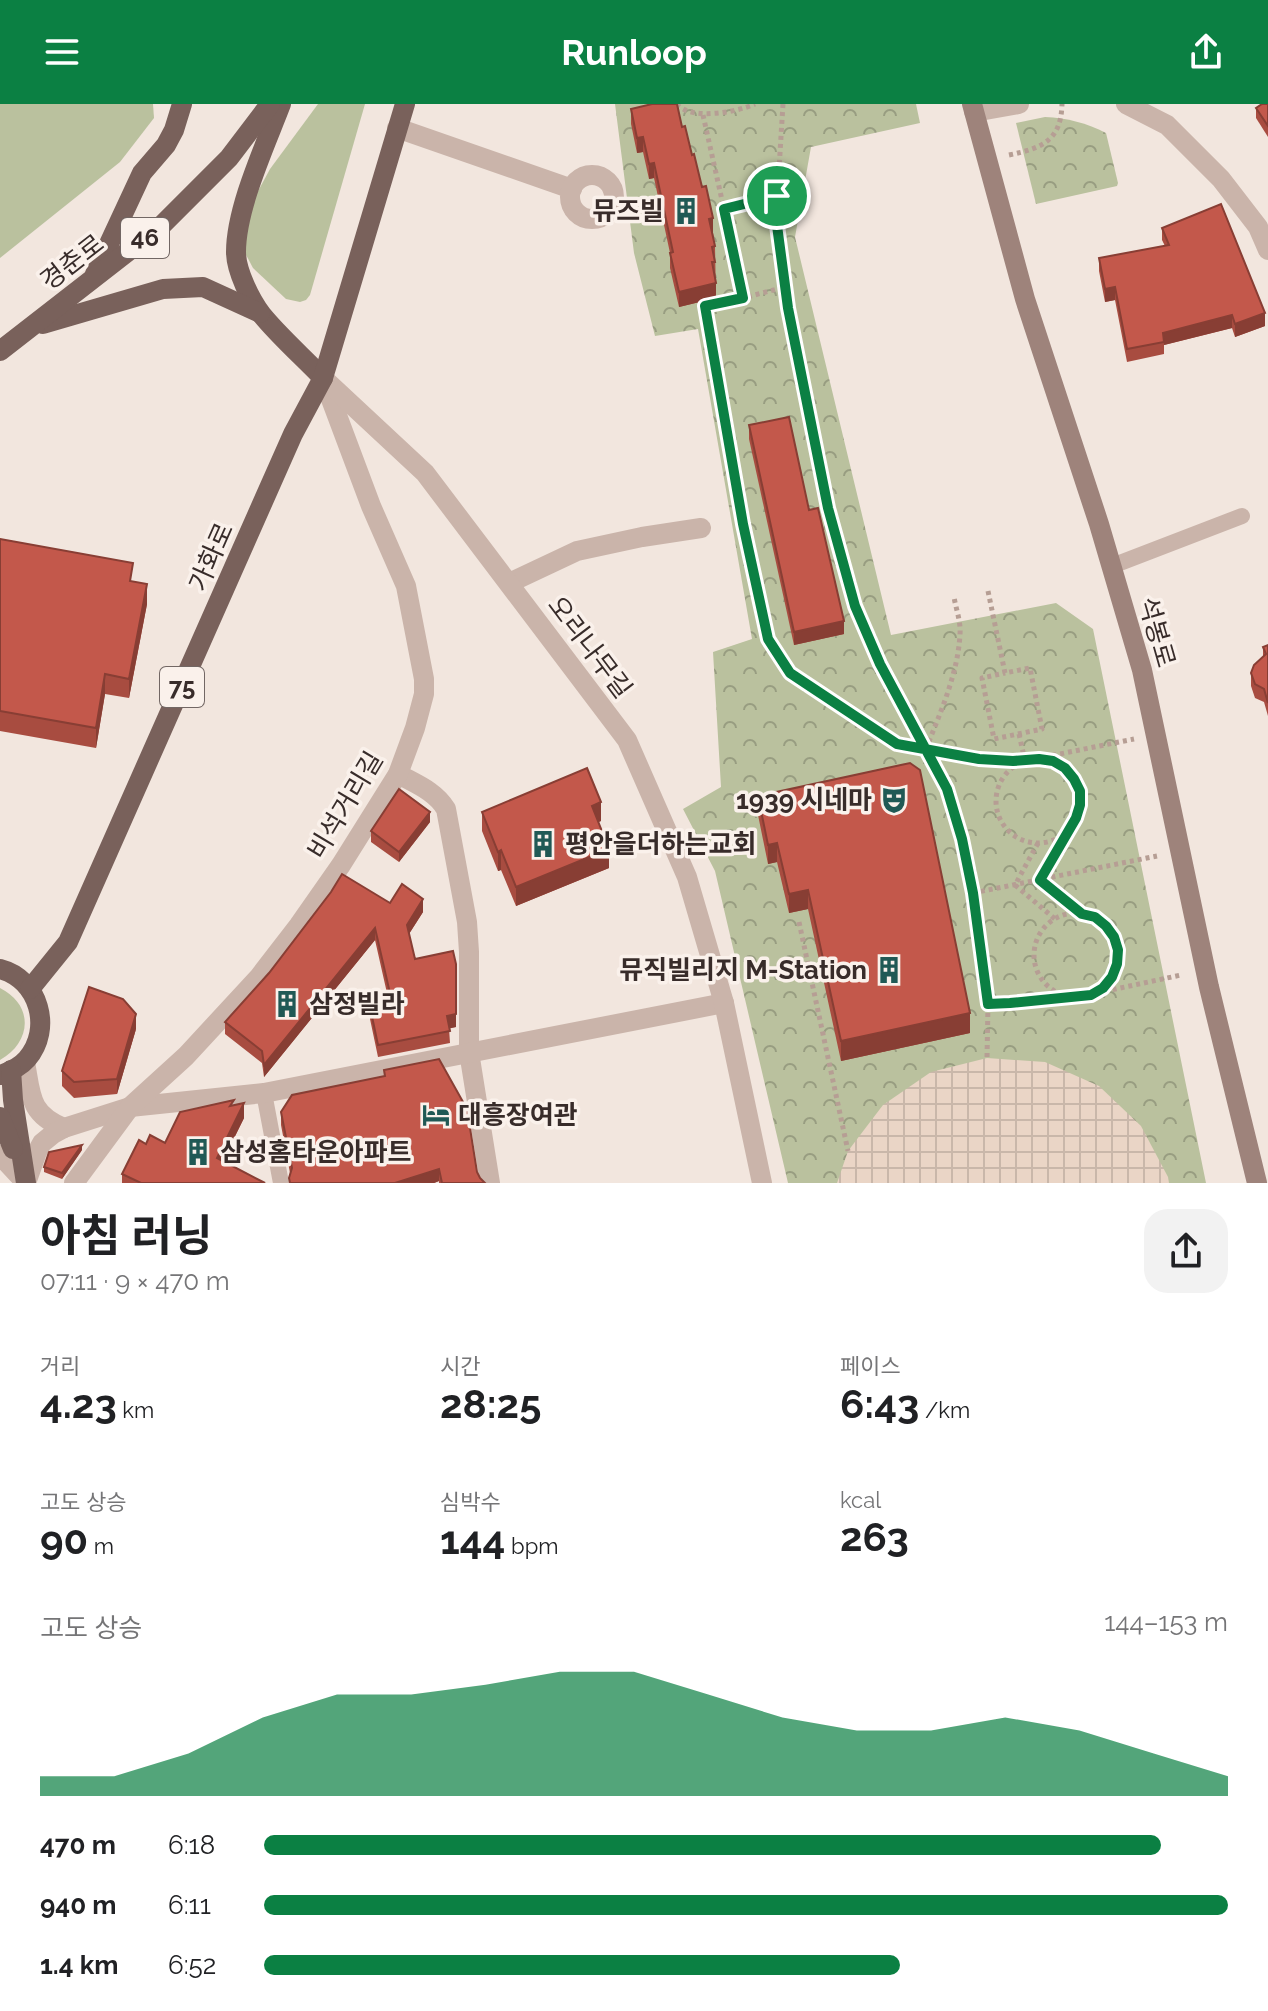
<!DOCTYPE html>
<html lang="ko">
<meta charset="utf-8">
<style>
:root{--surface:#fff;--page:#f2f2f2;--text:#202124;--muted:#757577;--accent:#0b8043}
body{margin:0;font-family:Raleway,"Noto Sans KR",sans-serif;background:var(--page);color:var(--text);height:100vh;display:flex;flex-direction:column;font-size:30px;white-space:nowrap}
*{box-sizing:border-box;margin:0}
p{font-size:26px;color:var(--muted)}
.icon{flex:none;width:44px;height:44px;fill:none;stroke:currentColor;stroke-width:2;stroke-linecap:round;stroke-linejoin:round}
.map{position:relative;height:1079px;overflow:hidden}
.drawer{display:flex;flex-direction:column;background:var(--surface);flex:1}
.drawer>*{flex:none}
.pin{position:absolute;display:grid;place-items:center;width:68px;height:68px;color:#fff;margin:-34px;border:4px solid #fff;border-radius:50%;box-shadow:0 2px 8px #0007}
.round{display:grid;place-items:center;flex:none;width:84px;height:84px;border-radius:24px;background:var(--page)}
.overview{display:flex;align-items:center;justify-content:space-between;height:136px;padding:0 40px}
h1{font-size:44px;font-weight:700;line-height:60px}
.figures{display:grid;grid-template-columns:repeat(3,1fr);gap:12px;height:136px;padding:8px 40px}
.figures div{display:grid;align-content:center}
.figures b{font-size:40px;font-weight:700}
.figures small{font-size:22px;font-weight:400}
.figures p{font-size:22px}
.chart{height:224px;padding:16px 40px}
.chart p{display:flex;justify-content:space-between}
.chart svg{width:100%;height:144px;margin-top:8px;fill:var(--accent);opacity:.7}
ul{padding:0 40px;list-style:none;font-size:26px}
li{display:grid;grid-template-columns:128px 96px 1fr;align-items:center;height:60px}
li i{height:20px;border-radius:10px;background:var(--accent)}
header{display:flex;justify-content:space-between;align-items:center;height:104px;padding:0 40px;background:var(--accent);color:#fff;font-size:36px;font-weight:700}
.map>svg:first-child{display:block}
</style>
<header><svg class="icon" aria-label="menu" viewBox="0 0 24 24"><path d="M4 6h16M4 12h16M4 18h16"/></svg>Runloop<svg class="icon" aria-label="share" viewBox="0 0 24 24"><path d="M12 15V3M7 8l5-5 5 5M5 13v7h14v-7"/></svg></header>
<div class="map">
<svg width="1268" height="1079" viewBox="0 0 1268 1079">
<defs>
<pattern id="park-crowns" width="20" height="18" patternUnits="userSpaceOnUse" patternTransform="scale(2)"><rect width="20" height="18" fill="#bac19e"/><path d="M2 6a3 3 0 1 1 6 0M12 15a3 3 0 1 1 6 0" fill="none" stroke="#989d81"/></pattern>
<pattern id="plaza-grid" width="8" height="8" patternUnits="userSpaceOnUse" patternTransform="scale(2)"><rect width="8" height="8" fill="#ead5c6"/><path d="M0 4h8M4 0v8" fill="none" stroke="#c9b7aa"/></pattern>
</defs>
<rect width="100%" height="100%" fill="#f2e6de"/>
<g fill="#bac19e">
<path d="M 0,0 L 153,0 L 154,14 L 120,58 L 0,154 Z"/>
<path d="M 318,0 L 365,0 L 310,191 L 306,196 L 300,198 L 286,195 L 253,164 L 244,147 L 251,100 L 270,65 Z"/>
<path d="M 0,884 C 34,901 32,938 0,956 Z"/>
</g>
<g fill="url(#park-crowns)">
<path d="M 615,0 L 916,0 L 920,19 L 811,43 L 795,133 L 891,531 L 1056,499 L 1093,525 L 1206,1079 L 788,1079 L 715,767 L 683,705 L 721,683 L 713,548 L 752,535 L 698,225 L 655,232 L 634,149 Z"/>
<path d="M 1045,13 C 1067,14 1087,19 1106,29 L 1118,79 L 1117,82 L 1036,100 L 1016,19 Z"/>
</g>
<path fill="url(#plaza-grid)" d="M 987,954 L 1045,958 L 1099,982 L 1141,1022 L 1168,1073 L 1169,1079 L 837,1079 L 848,1047 L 883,1001 L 931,968 Z"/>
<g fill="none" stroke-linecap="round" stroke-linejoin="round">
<g stroke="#b69e94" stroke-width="5" stroke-dasharray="4 4" stroke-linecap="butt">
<path d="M 677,0 C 691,17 737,8 755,0"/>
<path d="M 783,0 L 776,114 L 788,204 L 828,404 L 855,502 L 880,560 L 947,685 L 962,735 L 973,789 L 982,845 L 988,900 L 987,954"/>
<path d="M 703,11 L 724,105 L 777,92"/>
<path d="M 1009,51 C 1042,44 1061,37 1062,0"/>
<path d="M 724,105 L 743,194 L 785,183"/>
<path d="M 743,194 L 705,202 L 743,420 L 768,535 L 790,569 L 897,640 L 926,646 L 979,655 L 1025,657 L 1134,635"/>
<path d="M 988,487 L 1005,569 L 1030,564 L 1042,625 L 994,635 L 982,574 L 1005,569"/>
<path d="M 1019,630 L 1025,657"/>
<path d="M 926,645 C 940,609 958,570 960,530 C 961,518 956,505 954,493"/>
<circle cx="1038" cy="697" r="42"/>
<path d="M 1067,730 L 1040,776 L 1081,809"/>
<path d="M 1038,739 L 1015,781 L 1055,815"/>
<path d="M 973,789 L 1157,752"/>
<circle cx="1076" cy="851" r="42"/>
<path d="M 799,818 L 848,1047"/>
<path d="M 1097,889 L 1181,871"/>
<path d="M 988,900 L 1068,894"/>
</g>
<g stroke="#cab4aa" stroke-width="16">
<path d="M 1112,462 L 1242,412"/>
<path d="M 264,989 L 281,1079"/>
</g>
<g stroke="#cab4aa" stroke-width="20">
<path d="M 1126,0 L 1167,21 L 1221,75 L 1258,123 L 1268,146"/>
<path d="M 974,8 L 1019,0"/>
<path d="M 397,24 L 572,85"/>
<circle cx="592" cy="93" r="22"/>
<path d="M 509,479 L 577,447 L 642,433 L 701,424"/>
<path d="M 398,670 C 416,680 435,687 446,705 L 467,818 L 469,848 L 469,948 L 490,1079"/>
<path d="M 25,958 C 31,991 29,1010 64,1024"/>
<path d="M 0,1051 L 26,1079 L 37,1048 L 42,1039 L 53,1030 L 64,1024 L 130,1003 L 264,989 L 724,899"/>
<path d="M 74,1079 L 130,1003 L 186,952 L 259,873 L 299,821 L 341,761 L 398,670 L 415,624 L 424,590 L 424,575 L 406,482 L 371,402 L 323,274"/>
</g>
<path stroke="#cab4aa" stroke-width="20" d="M 323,274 L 425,369 L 627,636 L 687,773 L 724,899 L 762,1079"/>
<path stroke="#9e837b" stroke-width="20" d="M 972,0 L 1025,195 L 1099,420 L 1142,566 L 1209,883 L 1257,1079"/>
<g stroke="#79615b" stroke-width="20">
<path d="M 281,0 C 265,42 236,104 236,148 C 236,167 251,197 262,211 C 280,233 303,253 323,274"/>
<path d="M 95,170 L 142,69 L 166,41 L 174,26 L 182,0"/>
<path d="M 43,220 L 163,185 L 203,183 L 260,209"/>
<path d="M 0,247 L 162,121 L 229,54 L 270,0"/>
<path d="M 0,865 C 39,875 53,925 27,955 C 20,963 9,968 0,971"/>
<path d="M 30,885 L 68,838 L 293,330 L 323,274 L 405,0"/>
<path d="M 11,966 L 13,996 L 26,1079"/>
<path d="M 0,1013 L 13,1045"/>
</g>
</g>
<g fill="#a84c40">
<path d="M 1268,0 L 1268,33 L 1256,14 L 1256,4 Z"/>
<path d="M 631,5 L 682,23 L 692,51 L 713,129 L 715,142 L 716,194 L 679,203 L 670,164 L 670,149 L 654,74 L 649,75 L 643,48 L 637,49 L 631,20 Z"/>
<path d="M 1162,124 L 1265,222 L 1235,233 L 1232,224 L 1164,241 L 1164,250 L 1127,258 L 1115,196 L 1105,198 L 1099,167 L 1099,154 L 1165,142 L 1162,136 Z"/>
<path d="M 749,321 L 809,406 L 844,530 L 794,541 L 749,335 Z"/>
<path d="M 0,435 L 133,478 L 147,500 L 129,594 L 105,590 L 96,644 L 0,627 Z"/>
<path d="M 1268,541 L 1268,612 L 1264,598 L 1255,594 L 1251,582 L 1251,569 L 1263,553 L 1263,543 Z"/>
<path d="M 758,692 L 970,929 L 841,957 L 808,805 L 789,809 L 777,758 L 768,760 L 758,711 Z"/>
<path d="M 482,708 L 601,717 L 598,718 L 609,764 L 516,802 L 501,766 L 498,767 L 482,727 Z"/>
<path d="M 430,718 L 399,758 L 371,738 L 371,727 Z"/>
<path d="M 390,799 L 423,808 L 409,830 L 415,855 L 456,923 L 449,924 L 450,939 L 378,953 L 370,915 L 370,903 L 389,898 L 375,836 L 264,973 L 262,959 L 225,930 L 225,918 Z"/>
<path d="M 136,925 L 117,990 L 74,994 L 62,982 L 62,967 Z"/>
<path d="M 384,966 L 477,1068 L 480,1074 L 485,1079 L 439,1079 L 439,1077 L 434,1079 L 289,1079 L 290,1069 L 281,1021 L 281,1008 L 384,972 Z"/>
<path d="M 234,1001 L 244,1014 L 223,1057 L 265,1079 L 122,1079 L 122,1070 L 146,1040 L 165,1039 Z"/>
<path d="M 82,1046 L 62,1075 L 44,1068 L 44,1063 Z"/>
</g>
<g fill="#883e34">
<path d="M 643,33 L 643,48 L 637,49 L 637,34 Z"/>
<path d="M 654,59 L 654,74 L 649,75 L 649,60 Z"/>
<path d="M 713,114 L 713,129 L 709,130 L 709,115 Z"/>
<path d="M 716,179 L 716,194 L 679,203 L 679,188 Z"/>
<path d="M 1115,183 L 1115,196 L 1105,198 L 1105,185 Z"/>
<path d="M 1265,209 L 1265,222 L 1235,233 L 1235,220 Z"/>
<path d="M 1232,211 L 1232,224 L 1164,241 L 1163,229 Z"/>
<path d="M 147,480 L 147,500 L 129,594 L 129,575 Z"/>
<path d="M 844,517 L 844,530 L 794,541 L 794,528 Z"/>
<path d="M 105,570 L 105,590 L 96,644 L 96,624 Z"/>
<path d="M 601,698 L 601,717 L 592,721 L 592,702 Z"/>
<path d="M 430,708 L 430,718 L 399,758 L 399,748 Z"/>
<path d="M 777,739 L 777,758 L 768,760 L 768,741 Z"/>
<path d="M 609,745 L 609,764 L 516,802 L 516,783 Z"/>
<path d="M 501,746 L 501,766 L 498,767 L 498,748 Z"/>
<path d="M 808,786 L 808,805 L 789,809 L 789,790 Z"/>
<path d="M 423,795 L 423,808 L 407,833 L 407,821 Z"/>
<path d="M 375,824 L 375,836 L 264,973 L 264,961 Z"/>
<path d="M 970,909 L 970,929 L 841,957 L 841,937 Z"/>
<path d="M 136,910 L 136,925 L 117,990 L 117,975 Z"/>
<path d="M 456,910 L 456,923 L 447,925 L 447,912 Z"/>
<path d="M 244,999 L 244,1014 L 217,1068 L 217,1054 Z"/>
<path d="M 82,1041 L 82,1046 L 62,1075 L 64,1066 Z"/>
<path d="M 439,1065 L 439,1077 L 434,1079 L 395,1079 Z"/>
</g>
<g fill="#c3584b" stroke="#883e34" stroke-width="2">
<path d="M 652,0 L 677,0 L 682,23 L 685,22 L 692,51 L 694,50 L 702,83 L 706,82 L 713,114 L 709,115 L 715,142 L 712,143 L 715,158 L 712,158 L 716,179 L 679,188 L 670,149 L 673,148 L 654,59 L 649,60 L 643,33 L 637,34 L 631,5 Z"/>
<path d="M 1262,0 L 1268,0 L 1268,22 L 1256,4 Z"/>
<path d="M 1221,100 L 1265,209 L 1235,220 L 1232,211 L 1163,229 L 1164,238 L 1127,245 L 1115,183 L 1105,185 L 1099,154 L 1169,141 L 1162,124 Z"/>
<path d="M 789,313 L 809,406 L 818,404 L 844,517 L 794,528 L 749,321 Z"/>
<path d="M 0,435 L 133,459 L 130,477 L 147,480 L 129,575 L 105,570 L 96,624 L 0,607 Z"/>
<path d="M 1268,541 L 1268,599 L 1264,585 L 1255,580 L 1251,569 L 1254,561 L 1266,550 L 1263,543 Z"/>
<path d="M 910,659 L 920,666 L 970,909 L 841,937 L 808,786 L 789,790 L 777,739 L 768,741 L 758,692 Z"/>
<path d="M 587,664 L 601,698 L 592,702 L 609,745 L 516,783 L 501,746 L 498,748 L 482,708 Z"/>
<path d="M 399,685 L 430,708 L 399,748 L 371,727 Z"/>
<path d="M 342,770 L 390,799 L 402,780 L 423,795 L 407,821 L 415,855 L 453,847 L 456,860 L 456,910 L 447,912 L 450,927 L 378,941 L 370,903 L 392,898 L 375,824 L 264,961 L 262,947 L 225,918 L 269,869 L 331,788 Z"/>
<path d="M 89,883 L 123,895 L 136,910 L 117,975 L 74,978 L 62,967 Z"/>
<path d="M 439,955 L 467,1005 L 477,1068 L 480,1074 L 485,1079 L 442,1079 L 439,1065 L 395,1079 L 290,1079 L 289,1074 L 292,1064 L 281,1008 L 292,991 L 385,972 L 384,966 Z"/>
<path d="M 234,996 L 230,1002 L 244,999 L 217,1054 L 265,1079 L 141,1079 L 122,1070 L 139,1036 L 146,1040 L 150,1031 L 165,1039 L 180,1008 Z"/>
<path d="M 82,1041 L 62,1069 L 44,1063 L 49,1048 Z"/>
</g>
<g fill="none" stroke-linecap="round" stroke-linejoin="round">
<g stroke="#fff" stroke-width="16">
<path id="route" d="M 777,92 L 776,114 L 788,204 L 828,404 L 855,502 L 880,560 L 947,685 L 962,735 L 973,789 L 988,900 L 1010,899 L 1091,891 L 1103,884 L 1112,873 L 1117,860 L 1118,846 L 1114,833 L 1106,822 L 1095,813 L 1082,810 L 1040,776 L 1076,714 L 1080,701 L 1080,687 L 1074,675 L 1065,664 L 1053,657 L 1039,655 L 1013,657 L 979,655 L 897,640 L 790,569 L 768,535 L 743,420 L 705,202 L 743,194 L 724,105 L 777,92"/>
</g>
<use href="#route" stroke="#0b8043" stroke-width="10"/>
</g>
<defs>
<g id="building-bare" transform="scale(2.16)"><path d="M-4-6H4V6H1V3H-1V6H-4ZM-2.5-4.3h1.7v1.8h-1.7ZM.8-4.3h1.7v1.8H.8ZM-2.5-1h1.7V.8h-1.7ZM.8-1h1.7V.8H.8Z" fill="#205955" stroke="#faf1eb" stroke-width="2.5" paint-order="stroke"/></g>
<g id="theatre-bare" transform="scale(2.16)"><path d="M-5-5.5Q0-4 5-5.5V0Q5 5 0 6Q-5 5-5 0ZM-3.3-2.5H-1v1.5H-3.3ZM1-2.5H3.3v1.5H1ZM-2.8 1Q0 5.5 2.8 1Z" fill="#205955" stroke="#faf1eb" stroke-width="2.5" paint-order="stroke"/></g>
<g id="hotel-bare" transform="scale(2.16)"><path d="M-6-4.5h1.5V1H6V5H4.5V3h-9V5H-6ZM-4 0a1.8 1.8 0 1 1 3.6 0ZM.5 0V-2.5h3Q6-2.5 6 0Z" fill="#205955" stroke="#faf1eb" stroke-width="2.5" paint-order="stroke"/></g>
</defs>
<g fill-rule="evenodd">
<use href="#building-bare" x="686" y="107"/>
<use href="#theatre-bare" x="894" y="696"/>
<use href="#building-bare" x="543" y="740"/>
<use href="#building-bare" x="889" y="866"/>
<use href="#building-bare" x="287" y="900"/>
<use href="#hotel-bare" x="436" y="1011"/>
<use href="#building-bare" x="198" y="1048"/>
</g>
<g text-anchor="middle" stroke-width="7" stroke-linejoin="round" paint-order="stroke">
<g fill="#faf1eb" stroke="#726764" stroke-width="2">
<rect x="121" y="114" width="48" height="40" rx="6"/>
<rect x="160" y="563" width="44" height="40" rx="6"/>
</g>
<g font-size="24" font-weight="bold" fill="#382c2a">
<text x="145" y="142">46</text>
<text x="182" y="591">75</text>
</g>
<g font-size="26" font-weight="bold" fill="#382c2a" stroke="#faf1eb" text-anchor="start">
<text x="664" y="116" text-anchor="end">뮤즈빌</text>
<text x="872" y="705" text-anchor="end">1939 시네마</text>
<text x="565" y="749">평안을더하는교회</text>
<text x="867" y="875" text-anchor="end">뮤직빌리지 M-Station</text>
<text x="309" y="909">삼정빌라</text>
<text x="458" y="1020">대흥장여관</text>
<text x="220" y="1057">삼성홈타운아파트</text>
</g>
<g font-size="26" fill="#382c2a" stroke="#faf1eb">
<text transform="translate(72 158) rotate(-38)" y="9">경춘로</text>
<text transform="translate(211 453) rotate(-66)" y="9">가화로</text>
<text transform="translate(1157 528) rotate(74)" y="9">석봉로</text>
<text transform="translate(590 543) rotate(53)" y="9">오리나무길</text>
<text transform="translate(345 701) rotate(-59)" y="9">비석거리길</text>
</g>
</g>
</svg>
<div class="pin" style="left:777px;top:92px;background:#1e9e55"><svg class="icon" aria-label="arrive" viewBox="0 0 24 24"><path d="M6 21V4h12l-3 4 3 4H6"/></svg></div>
</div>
<section class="drawer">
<div class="overview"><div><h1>아침 러닝</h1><p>07:11 · 9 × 470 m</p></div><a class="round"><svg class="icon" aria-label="share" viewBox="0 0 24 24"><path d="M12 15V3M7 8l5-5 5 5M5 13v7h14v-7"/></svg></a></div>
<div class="figures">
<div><p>거리</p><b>4.23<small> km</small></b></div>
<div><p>시간</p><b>28:25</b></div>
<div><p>페이스</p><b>6:43<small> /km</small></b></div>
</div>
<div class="figures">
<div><p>고도 상승</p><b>90<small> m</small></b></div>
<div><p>심박수</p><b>144<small> bpm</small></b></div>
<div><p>kcal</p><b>263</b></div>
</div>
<div class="chart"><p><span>고도 상승</span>144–153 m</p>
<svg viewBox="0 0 160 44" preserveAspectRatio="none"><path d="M0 44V38L10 38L20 31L30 20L40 13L50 13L60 10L70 6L80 6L90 13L100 20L110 24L120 24L130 20L140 24L150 31L160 38V44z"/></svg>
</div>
<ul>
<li><b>470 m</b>6:18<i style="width:93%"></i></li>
<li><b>940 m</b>6:11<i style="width:100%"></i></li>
<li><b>1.4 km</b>6:52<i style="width:66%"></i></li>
</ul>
</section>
